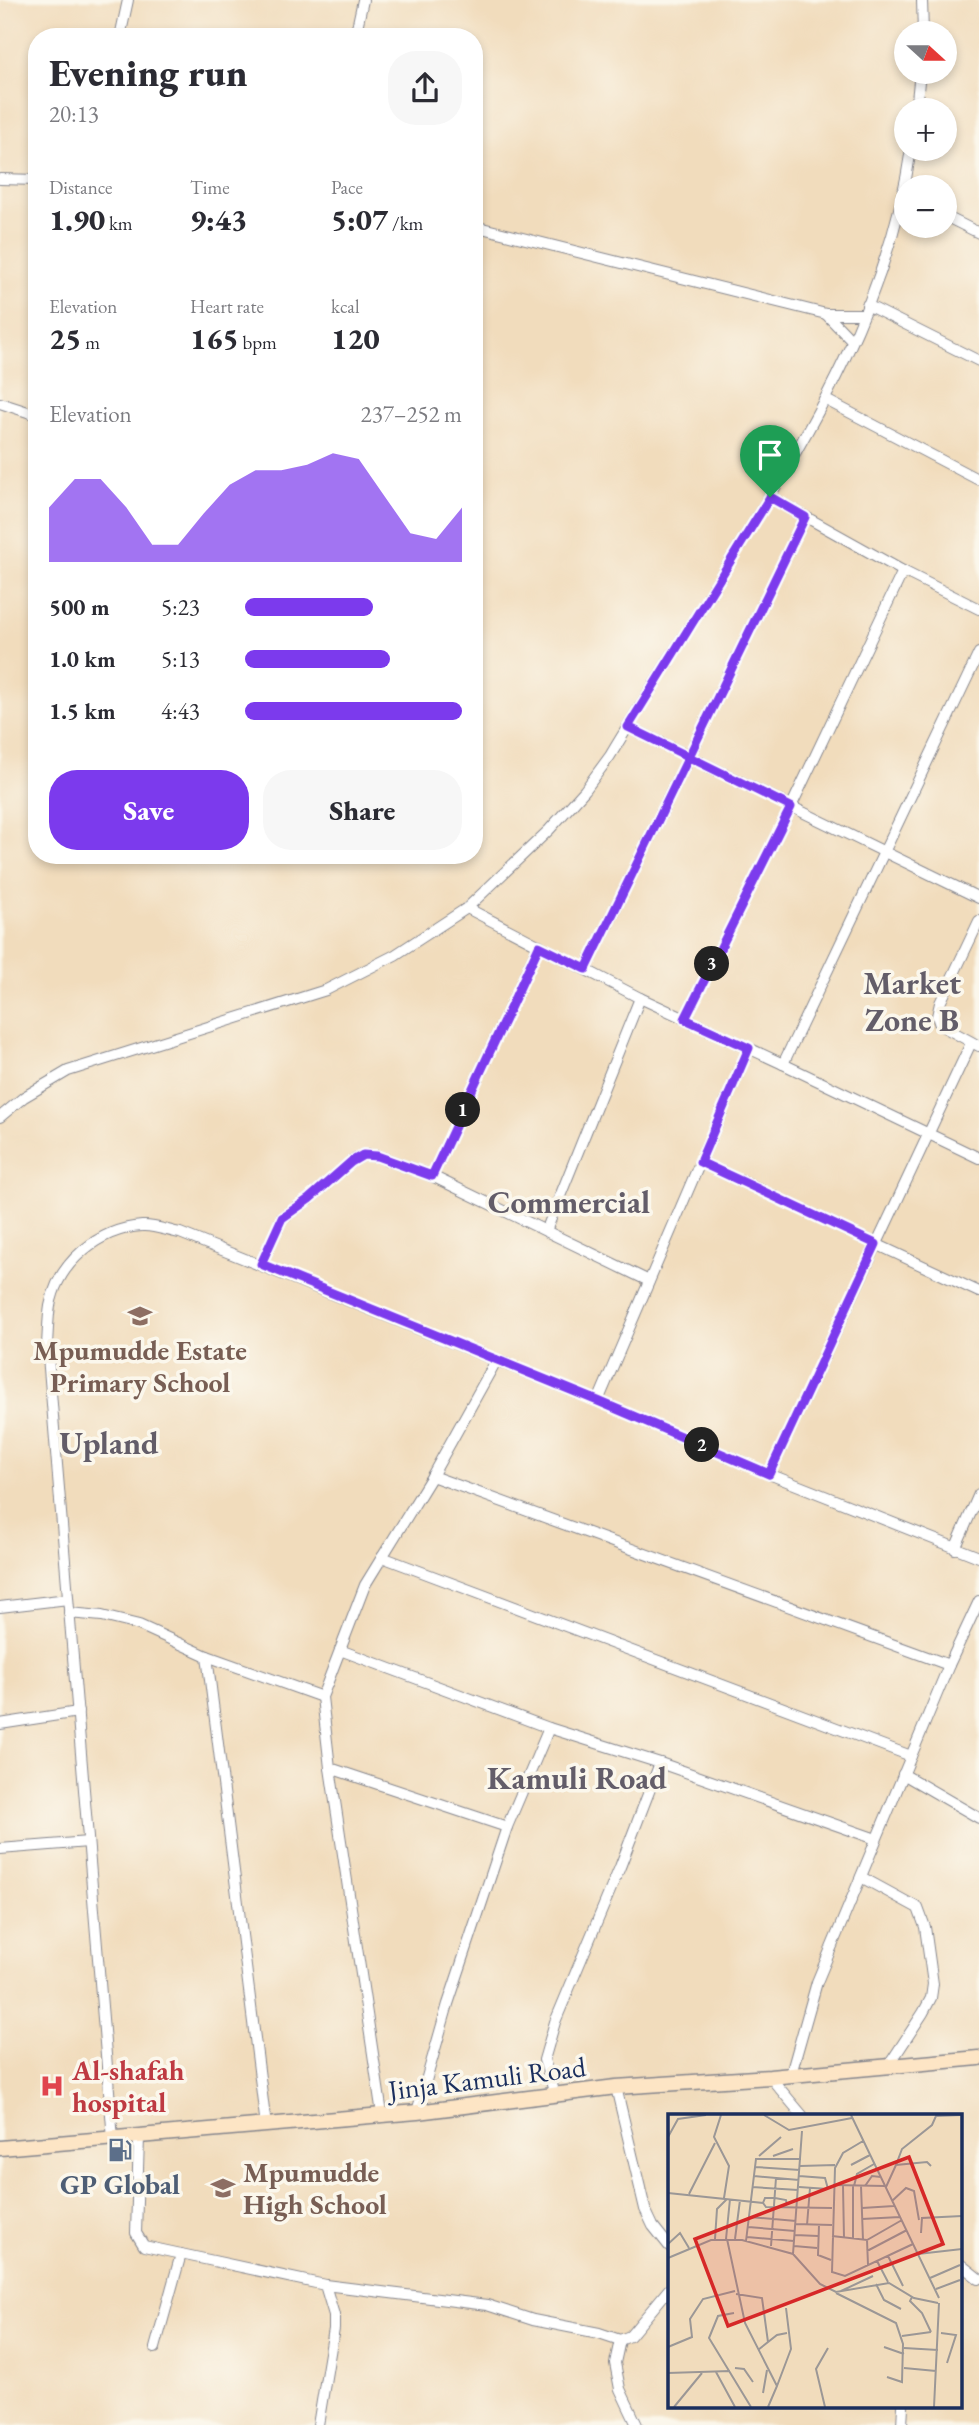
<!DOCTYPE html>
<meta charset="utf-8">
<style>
:root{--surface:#fff;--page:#f7f7f7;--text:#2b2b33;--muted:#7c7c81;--accent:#7c3aed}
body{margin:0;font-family:"EB Garamond",serif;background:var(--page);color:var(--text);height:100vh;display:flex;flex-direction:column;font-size:26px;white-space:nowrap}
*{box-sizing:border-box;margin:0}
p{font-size:23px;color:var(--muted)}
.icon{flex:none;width:38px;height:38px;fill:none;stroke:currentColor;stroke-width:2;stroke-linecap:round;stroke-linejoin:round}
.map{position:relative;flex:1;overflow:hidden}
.drawer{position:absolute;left:28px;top:28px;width:455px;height:836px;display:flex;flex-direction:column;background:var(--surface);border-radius:28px;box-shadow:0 4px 10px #0003}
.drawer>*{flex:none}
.needle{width:46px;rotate:111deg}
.tools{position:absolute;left:894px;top:21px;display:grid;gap:14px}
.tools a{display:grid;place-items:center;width:63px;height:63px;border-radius:50%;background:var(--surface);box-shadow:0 4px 10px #0003;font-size:35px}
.pin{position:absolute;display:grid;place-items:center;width:60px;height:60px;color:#fff;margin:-72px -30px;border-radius:50% 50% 50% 0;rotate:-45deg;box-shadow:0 0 7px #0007}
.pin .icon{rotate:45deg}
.km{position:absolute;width:35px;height:35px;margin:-18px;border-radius:50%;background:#222;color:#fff;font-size:19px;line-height:35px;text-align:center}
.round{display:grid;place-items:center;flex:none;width:74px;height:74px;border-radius:28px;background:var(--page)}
.overview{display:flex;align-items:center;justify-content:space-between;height:119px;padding:0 21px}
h1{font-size:38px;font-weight:800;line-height:52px}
.metrics{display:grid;grid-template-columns:repeat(3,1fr);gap:10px;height:119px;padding:7px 21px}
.metrics div{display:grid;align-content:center}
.metrics b{font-size:30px;font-weight:800}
.metrics small{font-size:19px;font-weight:400}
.metrics p{font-size:19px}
.chart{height:196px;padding:14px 21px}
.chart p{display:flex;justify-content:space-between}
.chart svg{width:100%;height:126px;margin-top:7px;fill:var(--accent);opacity:.7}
.action{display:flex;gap:14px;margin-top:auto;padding:14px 21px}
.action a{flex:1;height:80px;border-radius:28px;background:var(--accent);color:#fff;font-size:28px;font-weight:800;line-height:80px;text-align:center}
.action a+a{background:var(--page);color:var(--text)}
ul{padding:0 21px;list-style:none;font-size:23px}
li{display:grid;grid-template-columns:112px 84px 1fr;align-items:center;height:52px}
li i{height:18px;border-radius:9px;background:var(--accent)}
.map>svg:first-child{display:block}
</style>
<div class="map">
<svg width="979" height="2425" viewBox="0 0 979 2425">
<rect width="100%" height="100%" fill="#fbf7ec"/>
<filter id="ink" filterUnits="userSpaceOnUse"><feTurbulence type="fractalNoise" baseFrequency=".0143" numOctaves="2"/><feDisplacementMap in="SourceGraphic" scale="14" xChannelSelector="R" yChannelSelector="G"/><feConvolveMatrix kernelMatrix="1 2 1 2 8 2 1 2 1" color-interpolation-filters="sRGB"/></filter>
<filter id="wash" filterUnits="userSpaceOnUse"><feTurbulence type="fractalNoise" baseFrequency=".00686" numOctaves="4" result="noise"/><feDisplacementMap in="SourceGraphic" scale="28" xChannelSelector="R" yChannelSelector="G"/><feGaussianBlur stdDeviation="1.57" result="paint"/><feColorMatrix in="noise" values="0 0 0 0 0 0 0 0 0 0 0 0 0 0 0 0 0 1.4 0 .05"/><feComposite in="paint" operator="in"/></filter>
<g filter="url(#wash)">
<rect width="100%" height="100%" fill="#f1dcbc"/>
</g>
<g filter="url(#ink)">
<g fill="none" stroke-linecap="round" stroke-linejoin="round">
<g stroke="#86868d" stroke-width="12">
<g id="street">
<path d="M 922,0 L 923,33"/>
<path d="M 120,37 L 128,0"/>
<path d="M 355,37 L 363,0"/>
<path d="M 916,110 L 920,72"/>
<path d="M 0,179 L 37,180"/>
<path d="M 945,216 L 979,233"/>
<path d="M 474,226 L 826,314 L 863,314"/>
<path d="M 867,305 L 979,361"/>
<path d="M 826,314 L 852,341"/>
<path d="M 826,400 L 979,480"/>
<path d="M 0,403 L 37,415"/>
<path d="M 770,497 L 903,571 L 979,609"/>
<path d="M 628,727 L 979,898"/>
<path d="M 467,908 L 640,998 L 783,1064 L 979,1158"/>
<path d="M 979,921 L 940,1003 L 937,1016 L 940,1025 L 979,1046"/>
<path d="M 586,969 L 805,517"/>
<path d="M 685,1019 L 791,807 L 903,571"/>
<path d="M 783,1064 L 979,653"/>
<path d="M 0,1117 L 24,1097 L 68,1071 L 326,990 L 395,955 L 467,908 L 549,830 L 585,790 L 610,756 C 651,688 694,621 735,553 C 813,429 890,296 911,149"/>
<path d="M 700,1162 L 979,1292"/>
<path d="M 432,1176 L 539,945"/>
<path d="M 546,1231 L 640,998"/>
<path d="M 261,1264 L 282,1218 L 309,1199 L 351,1162 L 363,1155 L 377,1156 L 432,1176 L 649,1281"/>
<path d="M 598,1401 L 749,1048"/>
<path d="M 769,1474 L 971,1043"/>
<path d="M 432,1476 L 949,1665"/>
<path d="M 955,1549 L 979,1494"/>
<path d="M 382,1557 L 911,1756"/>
<path d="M 0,1607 L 68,1599"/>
<path d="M 69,1613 L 102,1616 L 139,1625 L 207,1656 L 322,1697"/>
<path d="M 340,1650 L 549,1728 L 660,1763 L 876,1839"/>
<path d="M 207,1656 L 266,2126"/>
<path d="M 0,1724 L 78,1712"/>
<path d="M 330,1768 L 507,1827"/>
<path d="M 903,1774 L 979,1818"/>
<path d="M 0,1849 L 88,1842"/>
<path d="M 861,1877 L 918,1908 L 925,1927 L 933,1984 L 931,1998 L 923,2013 L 889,2065"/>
<path d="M 791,2074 L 817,1982 L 949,1665 L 979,1601"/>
<path d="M 770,2077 L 802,2115"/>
<path d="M 616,2087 L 645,2209 L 653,2226 L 669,2246"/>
<path d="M 555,2094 L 544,2060 L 555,2022 L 620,1867 L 660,1763"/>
<path d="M 417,2112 L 448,2004 L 507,1827 L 549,1728"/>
<path d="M 382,2114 L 330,1768 L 322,1697 L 365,1585 L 432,1476 L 496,1361"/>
<path d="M 139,2137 L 136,2233 L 144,2246 L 181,2254 L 155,2348"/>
<path d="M 113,2139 L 47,1344 C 48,1331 48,1318 50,1306 C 58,1262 99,1229 142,1226 C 154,1225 168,1231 180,1233 L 598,1401 L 769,1474 L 979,1557"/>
<path d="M 181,2254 L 325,2285 L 334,2315 L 334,2329 L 318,2425"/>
<path d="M 960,2264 L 979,2279"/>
<path d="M 325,2285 L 487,2305 L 533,2320 L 599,2333 L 620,2340 L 630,2336 L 669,2289"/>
<path d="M 620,2340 L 615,2363 L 620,2389 L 637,2425"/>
<path d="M 902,2425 L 903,2406"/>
</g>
</g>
<g stroke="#86868d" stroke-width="17">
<path id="secondary" d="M 0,2148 L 417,2112 L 616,2087 L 770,2077 L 979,2058"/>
</g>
<use href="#street" stroke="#fff" stroke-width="10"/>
<use href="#secondary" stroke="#fde5c5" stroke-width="14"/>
</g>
</g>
<g fill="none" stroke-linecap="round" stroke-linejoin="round" filter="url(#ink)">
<g stroke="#fff" stroke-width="14">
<path id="route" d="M 770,497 L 805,517 L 586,969 L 539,946 L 432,1176 L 377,1156 L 363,1155 L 351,1162 L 309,1199 L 282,1218 L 261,1264 L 598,1401 L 769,1474 L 876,1244 L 700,1162 L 749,1048 L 685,1019 L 791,807 L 628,727 L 770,497"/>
</g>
<use href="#route" stroke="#7c3aed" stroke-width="9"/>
</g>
<defs>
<g id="school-bare" transform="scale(1.89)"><path d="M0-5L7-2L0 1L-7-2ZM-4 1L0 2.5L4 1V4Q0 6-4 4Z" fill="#8d6e63" stroke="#fbf7ec" stroke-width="2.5" paint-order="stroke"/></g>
<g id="hospital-bare" transform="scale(1.89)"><path d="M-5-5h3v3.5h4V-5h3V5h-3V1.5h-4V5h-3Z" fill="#e0444e" stroke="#fbf7ec" stroke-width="2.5" paint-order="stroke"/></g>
<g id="fuel-bare" transform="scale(1.89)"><path d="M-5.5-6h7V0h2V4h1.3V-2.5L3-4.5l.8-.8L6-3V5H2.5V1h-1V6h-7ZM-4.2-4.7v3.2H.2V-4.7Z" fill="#5c6f8a" stroke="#fbf7ec" stroke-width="2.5" paint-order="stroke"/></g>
</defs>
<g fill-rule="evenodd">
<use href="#school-bare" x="140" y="1316"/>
<use href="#hospital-bare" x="52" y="2086"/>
<use href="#fuel-bare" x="120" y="2150"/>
<use href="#school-bare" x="223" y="2188"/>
</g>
<g text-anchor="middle" stroke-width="7" stroke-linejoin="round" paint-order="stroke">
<g font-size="28" font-weight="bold" fill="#785e54" stroke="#fbf7ec">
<text x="140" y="1360">Mpumudde Estate<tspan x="140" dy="32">Primary School</tspan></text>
<text x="243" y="2182" text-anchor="start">Mpumudde<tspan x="243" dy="32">High School</tspan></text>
</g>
<g font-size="28" font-weight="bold" fill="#be3a42" stroke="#fbf7ec" text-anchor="start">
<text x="72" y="2080">Al-shafah<tspan x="72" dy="32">hospital</tspan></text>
</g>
<g font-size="28" fill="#1b2f5e" stroke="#fbf7ec">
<text transform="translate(487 2078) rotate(-7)" y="10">Jinja Kamuli Road</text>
</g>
<g font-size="28" font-weight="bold" fill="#4e5e75" stroke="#fbf7ec">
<text x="120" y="2194">GP Global</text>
</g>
<g font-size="32" font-weight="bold" fill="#635d69" stroke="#fbf7ec">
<text x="912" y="994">Market<tspan x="912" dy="37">Zone B</tspan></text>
<text x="569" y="1213">Commercial</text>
<text x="109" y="1454">Upland</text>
<text x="577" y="1789">Kamuli Road</text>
</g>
</g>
<g transform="translate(668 2114)">
<rect width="294" height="294" fill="#f1dcbc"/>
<path fill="none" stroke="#9b9796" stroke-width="2" d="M 53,1 L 46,23 L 61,52 L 56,84M 96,1 L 121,16 L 184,4M 183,1 L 271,184M 0,23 L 10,5 L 38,1M 195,27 L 175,39 L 167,54 L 164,158 L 177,162 L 245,130M 91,42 L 113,23M 105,42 L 125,35M 183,51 L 202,41M 228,51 L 234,35 L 264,11 L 268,2 L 294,1M 132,52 L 167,51M 87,53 L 132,56M 86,62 L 131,66M 131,62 L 157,64 L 160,75M 165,71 L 217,72M 175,72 L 176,124M 185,72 L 185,125M 186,72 L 189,60 L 206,50M 193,72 L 195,126M 197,72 L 204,62 L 213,63M 84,73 L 130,76M 131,73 L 160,75M 218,73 L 228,51 L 259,48 L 263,52M 0,79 L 95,89 L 98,93 L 164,94M 21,80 L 47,29M 224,87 L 238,74 L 246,77 L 251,106M 95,89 L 97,84 L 107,84 L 118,86 L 119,91M 194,94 L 226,92M 81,103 L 128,107M 194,105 L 232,103M 127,110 L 164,111M 139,111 L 142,74M 151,111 L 150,141 L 163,146M 80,113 L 127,117M 253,119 L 254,104 L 294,102M 127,121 L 150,122M 164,122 L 199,126 L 234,106M 79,123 L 126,127M 47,125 L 49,95 L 59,85M 58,125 L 62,85M 59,125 L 77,209 L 109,272 L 100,293M 67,125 L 72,86M 199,126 L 200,151M 78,127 L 88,45 L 133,45M 0,130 L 12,119 L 21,134M 103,132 L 108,64M 126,132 L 149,134M 199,137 L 239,116M 125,140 L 134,17M 250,140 L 294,135M 220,142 L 235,172M 0,144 L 43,126 L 74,126 L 125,140 L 152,170 L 168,178 L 221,169 L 246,184 L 270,189M 209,147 L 220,168M 262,164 L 292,151M 208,170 L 216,186 L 233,195M 268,175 L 292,166M 173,177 L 205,162M 168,179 L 228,209 L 235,230 L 234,268 L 219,263M 68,180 L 94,184 L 100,228M 244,183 L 242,187 L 254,199 L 263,218M 66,199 L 50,202 L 41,224 L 83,293M 273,219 L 288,221 L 279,249M 234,222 L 263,218M 0,233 L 24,223 L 22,205 L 35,185 L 67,177M 216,233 L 236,240M 236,234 L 270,236M 90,236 L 109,221 L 119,219M 67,254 L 76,255 L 85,268M 236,254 L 268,257M 48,258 L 67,293M 0,259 L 62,257M 109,272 L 123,235 L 118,194M 95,279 L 99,256M 6,293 L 34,259M 157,293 L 148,255 L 160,234M 266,293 L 271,189"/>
<path fill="#d62828" fill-opacity="0.15" stroke="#d62828" stroke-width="3.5" d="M 241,43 L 275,130 L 60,212 L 27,125 Z"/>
<rect width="294" height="294" fill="none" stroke="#1b2f5e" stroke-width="3.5"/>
</g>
</svg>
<div class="tools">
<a><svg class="needle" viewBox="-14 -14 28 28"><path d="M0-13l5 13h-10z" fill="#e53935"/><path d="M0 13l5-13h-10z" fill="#7c7c81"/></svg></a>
<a>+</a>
<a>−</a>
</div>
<div class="pin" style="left:770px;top:497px;background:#1e9e55"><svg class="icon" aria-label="arrive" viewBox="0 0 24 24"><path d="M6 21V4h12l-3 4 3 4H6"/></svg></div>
<b class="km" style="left:463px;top:1110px">1</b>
<b class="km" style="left:702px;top:1445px">2</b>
<b class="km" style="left:712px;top:964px">3</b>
<section class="drawer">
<div class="overview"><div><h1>Evening run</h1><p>20:13</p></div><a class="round"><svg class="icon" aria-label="share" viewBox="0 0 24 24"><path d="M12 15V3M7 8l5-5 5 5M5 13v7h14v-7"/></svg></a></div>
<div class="metrics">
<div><p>Distance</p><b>1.90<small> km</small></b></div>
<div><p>Time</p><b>9:43</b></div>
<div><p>Pace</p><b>5:07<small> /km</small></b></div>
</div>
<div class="metrics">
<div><p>Elevation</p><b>25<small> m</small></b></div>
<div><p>Heart rate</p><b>165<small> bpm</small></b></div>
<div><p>kcal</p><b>120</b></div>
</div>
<div class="chart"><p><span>Elevation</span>237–252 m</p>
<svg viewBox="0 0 160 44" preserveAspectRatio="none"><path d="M0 44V25L10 15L20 15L30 25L40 38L50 38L60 27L70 17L80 12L90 12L100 10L110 6L120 8L130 21L140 34L150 36L160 25V44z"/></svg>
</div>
<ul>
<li><b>500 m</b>5:23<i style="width:59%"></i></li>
<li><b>1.0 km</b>5:13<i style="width:67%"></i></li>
<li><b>1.5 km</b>4:43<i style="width:100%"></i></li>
</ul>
<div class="action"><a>Save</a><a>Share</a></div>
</section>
</div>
